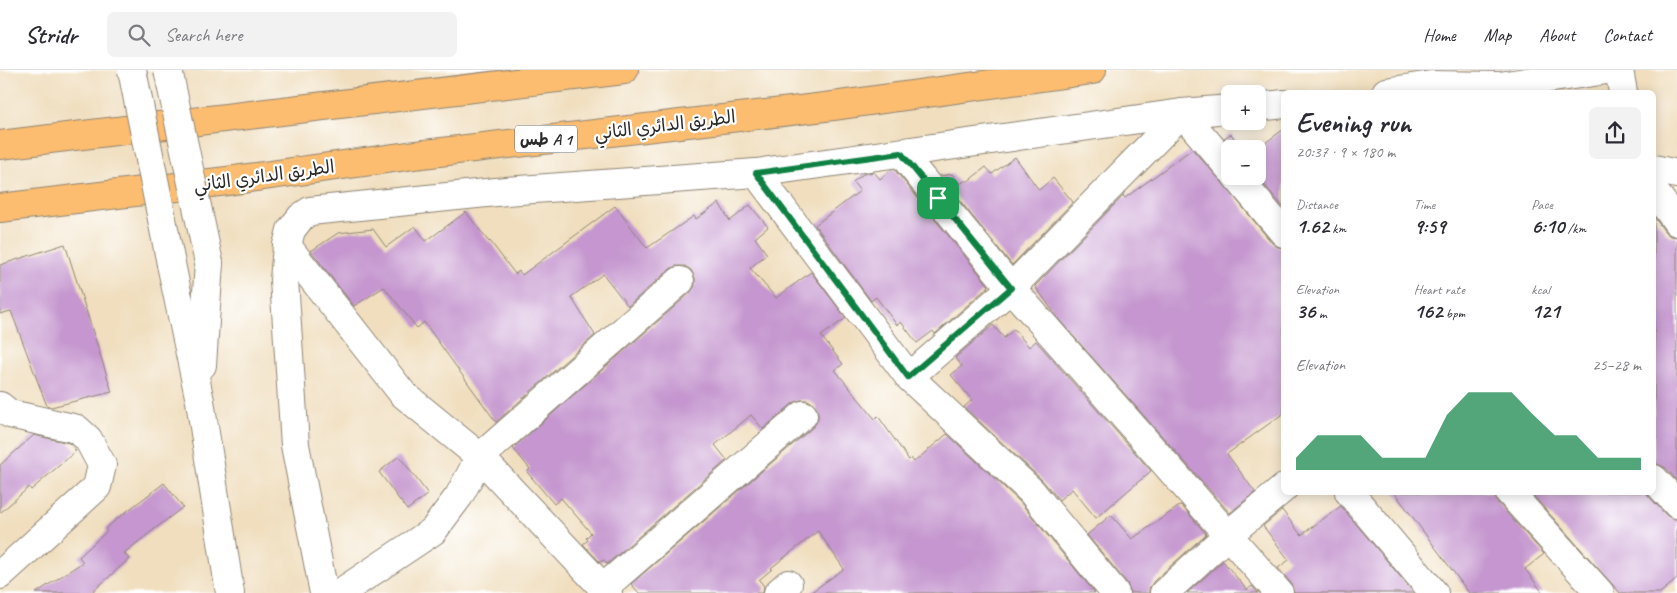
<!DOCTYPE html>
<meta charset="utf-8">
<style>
:root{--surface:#fff;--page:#f2f2f3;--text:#2b2b33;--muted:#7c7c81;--line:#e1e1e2;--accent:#0b8043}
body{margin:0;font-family:Caveat,"Playpen Sans Arabic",sans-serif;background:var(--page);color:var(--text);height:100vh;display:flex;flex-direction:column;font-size:19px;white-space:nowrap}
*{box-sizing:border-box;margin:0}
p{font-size:16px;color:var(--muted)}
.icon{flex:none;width:28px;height:28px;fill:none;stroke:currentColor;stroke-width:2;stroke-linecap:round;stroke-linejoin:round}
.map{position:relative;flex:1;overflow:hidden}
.panel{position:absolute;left:1281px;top:20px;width:375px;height:405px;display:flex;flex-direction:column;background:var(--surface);border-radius:8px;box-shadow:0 2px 12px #0003}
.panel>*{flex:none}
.fabs{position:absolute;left:1221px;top:15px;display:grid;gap:10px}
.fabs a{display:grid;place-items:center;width:45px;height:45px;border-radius:8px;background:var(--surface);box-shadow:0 2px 12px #0003;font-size:25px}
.pin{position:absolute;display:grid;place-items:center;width:42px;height:42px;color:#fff;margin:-21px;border-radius:10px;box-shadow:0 2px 8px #0006}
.round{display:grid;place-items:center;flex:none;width:52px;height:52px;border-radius:8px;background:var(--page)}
.head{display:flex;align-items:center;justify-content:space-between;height:85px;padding:0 15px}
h1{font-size:28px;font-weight:600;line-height:38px}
.metrics{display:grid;grid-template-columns:repeat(3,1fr);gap:8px;height:85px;padding:5px 15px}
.metrics div{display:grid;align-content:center}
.metrics b{font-size:21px;font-weight:600}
.metrics small{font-size:14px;font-weight:400}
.metrics p{font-size:14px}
.chart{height:140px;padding:10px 15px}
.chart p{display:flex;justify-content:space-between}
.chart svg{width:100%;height:90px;margin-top:5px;fill:var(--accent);opacity:.7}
header{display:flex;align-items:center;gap:30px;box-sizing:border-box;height:70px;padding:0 25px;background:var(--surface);border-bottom:1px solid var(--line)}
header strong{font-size:24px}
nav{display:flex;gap:28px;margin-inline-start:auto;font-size:18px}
.search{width:350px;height:45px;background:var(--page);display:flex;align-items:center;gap:12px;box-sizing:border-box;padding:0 18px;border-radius:8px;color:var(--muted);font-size:19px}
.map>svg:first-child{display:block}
</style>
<header>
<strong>Stridr</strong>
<div class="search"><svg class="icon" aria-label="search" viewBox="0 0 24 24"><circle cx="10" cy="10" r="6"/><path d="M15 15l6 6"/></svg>Search here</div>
<nav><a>Home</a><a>Map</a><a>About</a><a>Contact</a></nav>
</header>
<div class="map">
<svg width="1677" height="523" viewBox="0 0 1677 523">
<rect width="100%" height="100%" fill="#fff"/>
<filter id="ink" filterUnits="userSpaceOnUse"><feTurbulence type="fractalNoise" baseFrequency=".02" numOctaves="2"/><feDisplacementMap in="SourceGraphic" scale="10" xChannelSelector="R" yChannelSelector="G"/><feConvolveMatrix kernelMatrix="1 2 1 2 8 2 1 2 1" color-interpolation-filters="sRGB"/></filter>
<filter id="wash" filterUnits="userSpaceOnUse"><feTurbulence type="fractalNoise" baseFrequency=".0096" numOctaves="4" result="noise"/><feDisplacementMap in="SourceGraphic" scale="20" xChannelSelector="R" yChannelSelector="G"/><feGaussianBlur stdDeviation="1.12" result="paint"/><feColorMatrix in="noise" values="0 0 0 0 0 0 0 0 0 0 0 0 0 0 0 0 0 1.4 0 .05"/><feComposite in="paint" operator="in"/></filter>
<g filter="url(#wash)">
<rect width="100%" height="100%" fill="#f0debe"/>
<g id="blocks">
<g fill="#c596cf">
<path d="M 1284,59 L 1284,138 L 1257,106 L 1257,79 Z"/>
<path d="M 1231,64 L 1242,79 L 1233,79 L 1224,68 Z"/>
<path d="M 1192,79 L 1222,112 L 1272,173 L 1278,177 L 1284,178 L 1284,343 L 1227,384 L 1255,422 L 1230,443 L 1060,251 L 1035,216 L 1123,126 L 1125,128 Z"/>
<path d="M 1015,87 L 1039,120 L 1053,108 L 1073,132 L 1012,195 L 940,106 L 952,104 L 960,114 L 966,110 L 967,112 L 986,97 L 992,104 Z"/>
<path d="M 894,99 L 989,216 L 935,264 L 933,261 L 917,273 L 901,252 L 897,255 L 876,227 L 871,231 L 815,155 L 860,121 L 853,112 L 863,104 L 874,102 L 880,109 L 891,100 Z"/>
<path d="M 719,133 L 730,151 L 750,135 L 768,157 L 755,168 L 767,184 L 750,198 L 776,228 L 811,202 L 846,248 L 821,266 L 843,294 L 835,300 L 875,349 L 878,346 L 909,390 L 911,388 L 914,392 L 947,364 L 1020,432 L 1095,523 L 810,523 L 844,499 L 818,461 L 771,498 L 772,499 L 759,510 L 764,516 L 763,523 L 639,523 L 631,514 L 813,357 L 818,350 L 818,343 L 815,335 L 808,330 L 801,330 L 793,333 L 763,359 L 751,345 L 715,375 L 727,390 L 607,494 L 604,490 L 600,492 L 583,474 L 588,470 L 586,468 L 591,463 L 561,428 L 554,434 L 527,402 L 530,399 L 513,378 L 690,223 L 695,216 L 695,208 L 691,200 L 685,196 L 676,196 L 670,199 L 628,236 L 603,204 L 571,227 L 595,265 L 496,352 L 424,252 L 417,258 L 384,217 L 354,236 L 311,181 L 338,163 L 373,159 L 386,177 L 415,156 L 426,171 L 466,142 L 489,172 L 490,171 L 515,204 L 519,201 L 522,205 L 615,136 L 647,178 L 694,146 L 696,149 Z"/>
<path d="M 1654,147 L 1665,162 L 1670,166 L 1677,167 L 1677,411 L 1666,398 L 1657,394 L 1654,390 Z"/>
<path d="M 65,174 L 112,322 L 51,337 L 47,336 L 11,241 L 0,244 L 0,195 Z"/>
<path d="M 993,255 L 1004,268 L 1014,259 L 1029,277 L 1036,271 L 1151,401 L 1096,448 L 1072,419 L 1059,430 L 1042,410 L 964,337 L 972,330 L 951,305 L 962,296 L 955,288 Z"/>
<path d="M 34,365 L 69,373 L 76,381 L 31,420 L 29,417 L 0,443 L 0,395 Z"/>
<path d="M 399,386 L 428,424 L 407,440 L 379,402 Z"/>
<path d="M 164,413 L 183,437 L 124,483 L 129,489 L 91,523 L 36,523 L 83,492 L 79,487 L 107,461 L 105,459 L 118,448 Z"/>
<path d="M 1394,422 L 1494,422 L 1497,432 L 1544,484 L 1525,499 L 1543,523 L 1469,523 Z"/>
<path d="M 1530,422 L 1645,422 L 1666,445 L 1672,449 L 1677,449 L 1677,509 L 1660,523 L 1620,523 Z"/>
<path d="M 1181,435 L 1206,464 L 1154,511 L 1149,518 L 1149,523 L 1130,523 L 1127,513 L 1087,465 L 1111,445 L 1132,469 Z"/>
<path d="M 1341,436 L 1414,523 L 1294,523 L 1291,513 L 1278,498 L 1289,490 L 1263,456 L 1282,440 L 1301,465 Z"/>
<path d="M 1223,491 L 1247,520 L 1252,516 L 1258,523 L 1187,523 Z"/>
</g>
</g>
</g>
<g filter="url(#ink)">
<use href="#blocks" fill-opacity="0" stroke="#8e8474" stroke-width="1"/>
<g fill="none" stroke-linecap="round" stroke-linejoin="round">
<g stroke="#8e8474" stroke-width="30">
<g id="minor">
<path d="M 1619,0 L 1623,22"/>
<path d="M 1386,22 L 1431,15 L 1499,16 L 1607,0"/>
<path d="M 1258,37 L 1284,34"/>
<path d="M 901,83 L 1011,218 L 1279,523"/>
<path d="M 1654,99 L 1677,104"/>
<path d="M 756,103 L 909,307 L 1031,421 L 1115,523"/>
<path d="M 1236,106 L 1284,163"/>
<path d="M 1654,121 L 1677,152"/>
<path d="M 287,176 L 403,324 L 480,387 L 459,426 L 433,461 L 340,523"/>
<path d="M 171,194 L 200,331 L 230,523"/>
<path d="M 202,295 L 209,193"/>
<path d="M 909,307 L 1011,218 L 1182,43 L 1230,99"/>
<path d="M 0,336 L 10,344 L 77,359 L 88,369 L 102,395 L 97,417 L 0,505"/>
<path d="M 1654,409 L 1677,434"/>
<path d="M 1349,422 L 1434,523"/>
<path d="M 1509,422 L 1600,523"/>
<path d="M 602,519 L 803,345"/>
<path d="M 324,523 L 295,375 L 284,210 L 287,176 L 291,160 L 301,147 L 310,141 L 506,121 L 756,103 L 1182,43 L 1230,39"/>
<path d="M 608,523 L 480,387 L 680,211"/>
<path d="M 778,523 L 788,514"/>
<path d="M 1164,523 L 1229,464 L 1284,418"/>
</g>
</g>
<g stroke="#8e8474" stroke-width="30">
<g id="highway">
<path d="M 0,75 L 624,0"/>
<path d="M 0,138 L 227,111 L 415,85 L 833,36 L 1092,0"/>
</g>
</g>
<use href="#minor" stroke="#fff" stroke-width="28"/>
<use href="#highway" stroke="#fcbd6f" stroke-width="28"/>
<g stroke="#8e8474" stroke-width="30" stroke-linecap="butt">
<g id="minor-bridge">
<path d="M 132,0 L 171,194"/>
<path d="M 168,0 L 209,193"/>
</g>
</g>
<use href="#minor-bridge" stroke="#fff" stroke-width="28"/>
</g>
</g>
<g fill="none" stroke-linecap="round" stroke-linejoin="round" filter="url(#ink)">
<g stroke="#fff" stroke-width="10">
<path id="route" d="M 901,83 L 1011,218 L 908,307 L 756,103 Z"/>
</g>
<use href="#route" stroke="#0b8043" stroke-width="6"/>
</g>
<g text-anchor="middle" stroke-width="4.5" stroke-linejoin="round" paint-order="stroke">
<rect fill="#fff" stroke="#6b6b6b" stroke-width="1" x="515" y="55.5" width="62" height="27" rx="4"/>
<g font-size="16" font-weight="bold" fill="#2b2b2b">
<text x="546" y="75">طس A 1</text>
</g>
<g font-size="18" fill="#2b2b2b" stroke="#fff">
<text transform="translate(665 55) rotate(-7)" y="6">الطريق الدائري الثاني</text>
<text transform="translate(264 106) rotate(-8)" y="6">الطريق الدائري الثاني</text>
</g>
</g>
</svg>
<div class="fabs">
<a>+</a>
<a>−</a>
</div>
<div class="pin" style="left:938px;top:128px;background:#1e9e55"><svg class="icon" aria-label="arrive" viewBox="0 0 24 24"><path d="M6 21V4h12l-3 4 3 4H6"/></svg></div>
<section class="panel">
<div class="head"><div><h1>Evening run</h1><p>20:37 · 9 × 180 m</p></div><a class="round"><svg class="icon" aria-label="share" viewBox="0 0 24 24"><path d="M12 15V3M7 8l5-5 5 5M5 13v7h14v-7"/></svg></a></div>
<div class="metrics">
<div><p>Distance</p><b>1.62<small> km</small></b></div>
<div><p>Time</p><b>9:59</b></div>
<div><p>Pace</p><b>6:10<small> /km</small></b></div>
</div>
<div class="metrics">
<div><p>Elevation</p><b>36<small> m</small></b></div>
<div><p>Heart rate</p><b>162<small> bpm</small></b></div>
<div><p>kcal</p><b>121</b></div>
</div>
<div class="chart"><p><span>Elevation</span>25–28 m</p>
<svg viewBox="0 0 160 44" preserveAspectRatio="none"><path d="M0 44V38L10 27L20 27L30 27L40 38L50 38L60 38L70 17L80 6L90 6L100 6L110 17L120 27L130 27L140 38L150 38L160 38V44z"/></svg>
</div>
</section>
</div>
